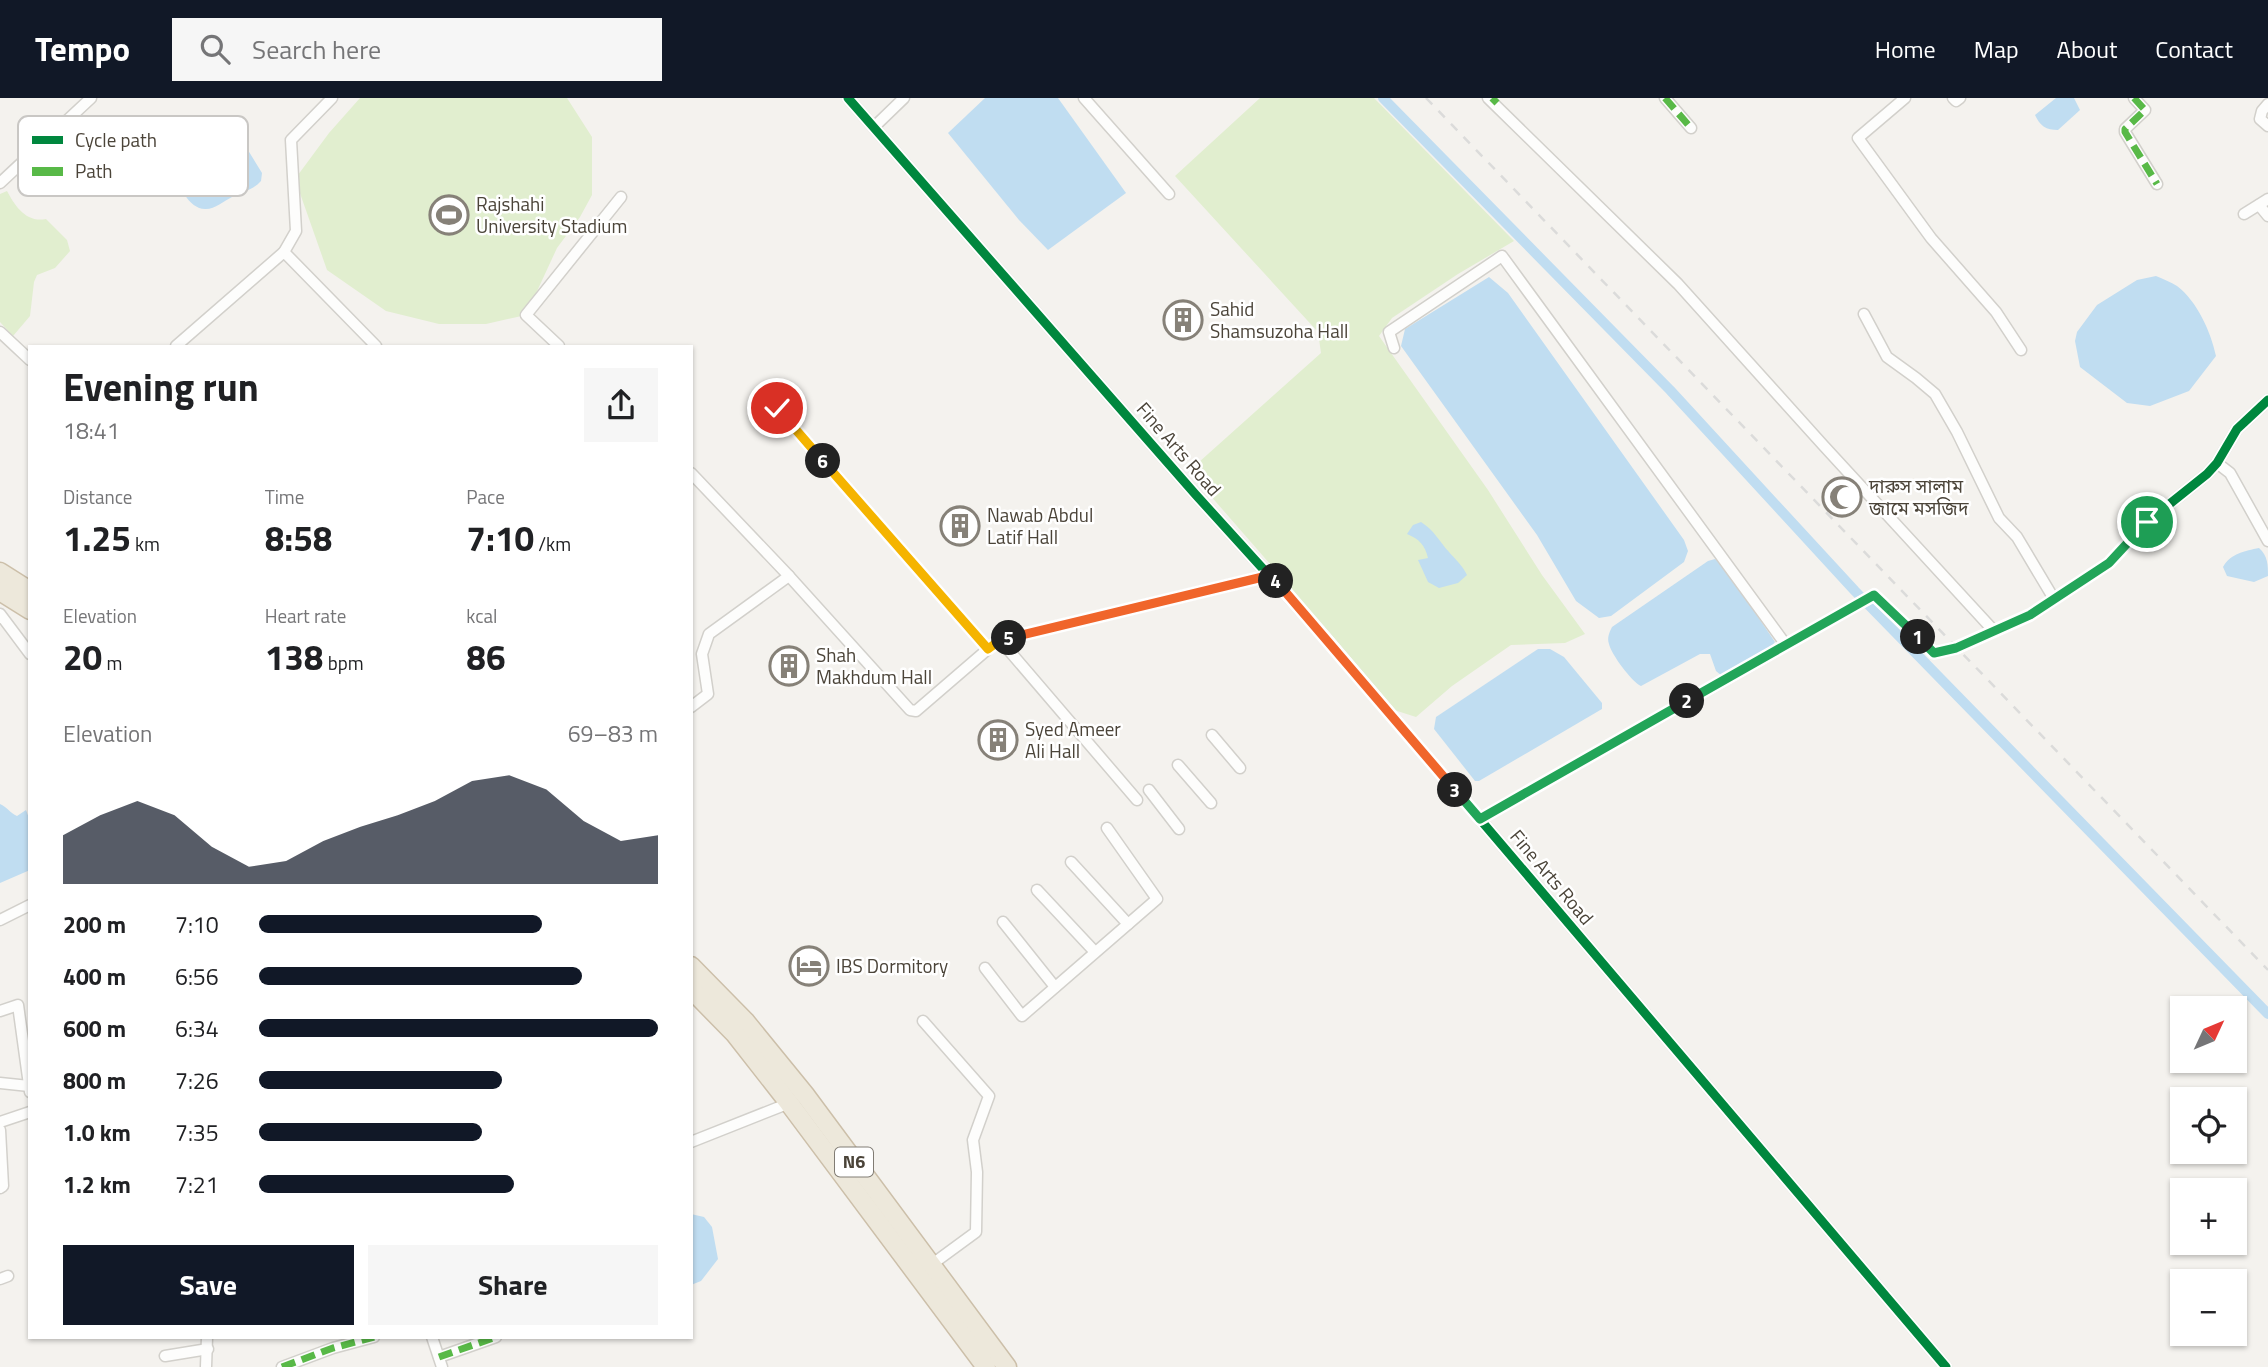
<!DOCTYPE html>
<meta charset="utf-8">
<style>
:root{--surface:#fff;--page:#f6f6f6;--text:#202124;--muted:#757577;--accent:#111827}
body{margin:0;font-family:"Titillium Web","Noto Sans Bengali",sans-serif;background:var(--page);color:var(--text);height:100vh;display:flex;flex-direction:column;font-size:26px;white-space:nowrap}
*{box-sizing:border-box;margin:0}
p{font-size:23px;color:var(--muted)}
.icon{flex:none;width:38px;height:38px;fill:none;stroke:currentColor;stroke-width:2;stroke-linecap:round;stroke-linejoin:round}
.map{position:relative;flex:1;overflow:hidden}
.sheet{position:absolute;left:28px;top:247px;width:665px;height:994px;display:flex;flex-direction:column;background:var(--surface);border-radius:0px;box-shadow:0 2px 5px #0004}
.sheet>*{flex:none}
.needle{width:46px;rotate:46deg}
.buttons{position:absolute;left:2170px;top:898px;display:grid;gap:14px}
.buttons a{display:grid;place-items:center;width:77px;height:77px;border-radius:0px;background:var(--surface);box-shadow:0 2px 5px #0004;font-size:35px}
.pin{position:absolute;display:grid;place-items:center;width:60px;height:60px;color:#fff;margin:-30px;border:4px solid #fff;border-radius:50%;box-shadow:0 2px 7px #0007}
.km{position:absolute;width:35px;height:35px;margin:-18px;border-radius:50%;background:#222;color:#fff;font-size:19px;line-height:35px;text-align:center}
.round{display:grid;place-items:center;flex:none;width:74px;height:74px;border-radius:0px;background:var(--page)}
.summary{display:flex;align-items:center;justify-content:space-between;height:119px;padding:0 35px}
h1{font-size:38px;font-weight:700;line-height:52px}
.metrics{display:grid;grid-template-columns:repeat(3,1fr);gap:10px;height:119px;padding:7px 35px}
.metrics div{display:grid;align-content:center}
.metrics b{font-size:35px;font-weight:700}
.metrics small{font-size:19px;font-weight:400}
.metrics p{font-size:19px}
.chart{height:196px;padding:14px 35px}
.chart p{display:flex;justify-content:space-between}
.chart svg{width:100%;height:126px;margin-top:7px;fill:var(--accent);opacity:.7}
.cta{display:flex;gap:14px;margin-top:auto;padding:14px 35px}
.cta a{flex:1;height:80px;border-radius:0px;background:var(--accent);color:#fff;font-size:28px;font-weight:700;line-height:80px;text-align:center}
.cta a+a{background:var(--page);color:var(--text)}
ul{padding:0 35px;list-style:none;font-size:23px}
li{display:grid;grid-template-columns:112px 84px 1fr;align-items:center;height:52px}
li i{height:18px;border-radius:9px;background:var(--accent)}
header{display:flex;align-items:center;gap:42px;box-sizing:border-box;height:98px;padding:0 35px;background:var(--accent);color:#fff}
header strong{font-size:33px}
nav{display:flex;gap:38px;margin-inline-start:auto;font-size:24px}
.search{width:490px;height:63px;background:var(--page);display:flex;align-items:center;gap:18px;box-sizing:border-box;padding:0 24px;border-radius:0px;color:var(--muted);font-size:26px}
.map>svg:first-child{display:block}
</style>
<header>
<strong>Tempo</strong>
<div class="search"><svg class="icon" aria-label="search" viewBox="0 0 24 24"><circle cx="10" cy="10" r="6"/><path d="M15 15l6 6"/></svg>Search here</div>
<nav><a>Home</a><a>Map</a><a>About</a><a>Contact</a></nav>
</header>
<div class="map">
<svg width="2268" height="1269" viewBox="0 0 2268 1269">
<rect width="100%" height="100%" fill="#f4f2ee"/>
<g fill="#e1eecf">
<path d="M 360,0 L 567,0 L 592,39 L 592,97 L 580,119 L 557,150 L 526,217 L 486,226 L 439,226 L 386,213 L 327,172 L 295,81 L 329,35 Z"/>
<path d="M 1260,0 L 1374,0 L 1514,143 L 1458,176 L 1392,220 L 1379,238 L 1488,392 L 1542,477 L 1585,536 L 1565,545 L 1511,547 L 1452,588 L 1416,619 L 1391,611 L 1324,528 L 1189,373 L 1321,255 L 1318,234 L 1175,78 Z"/>
<path d="M 7,93 C 15,108 26,125 46,121 L 67,142 L 70,153 L 55,170 L 37,177 L 34,184 L 30,218 L 13,238 L 0,224 L 0,96 Z"/>
</g>
<g fill="#c0ddf1">
<path d="M 985,0 L 1058,0 L 1126,95 L 1048,152 L 1019,122 L 948,35 Z"/>
<path d="M 2056,0 L 2074,0 L 2080,12 L 2058,32 C 2046,32 2040,28 2035,17 Z"/>
<path d="M 233,38 L 240,39 L 262,75 L 261,83 C 252,93 243,93 232,99 C 224,103 215,111 206,111 C 188,112 175,83 177,69 Z"/>
<path d="M 2156,178 C 2163,181 2171,184 2177,188 C 2197,203 2211,234 2216,258 L 2189,293 L 2150,308 L 2127,305 L 2080,269 L 2075,243 L 2077,234 L 2097,207 L 2137,182 Z"/>
<path d="M 1489,179 L 1508,195 L 1684,442 L 1688,453 L 1684,464 L 1611,518 L 1599,520 L 1576,503 L 1537,437 L 1401,248 L 1405,231 Z"/>
<path d="M 1421,424 C 1434,432 1439,443 1449,454 C 1456,462 1462,467 1467,477 L 1458,485 L 1439,490 L 1428,484 L 1418,462 L 1428,460 C 1425,447 1419,441 1407,436 L 1413,427 Z"/>
<path d="M 2259,450 C 2268,458 2268,467 2268,478 L 2254,484 L 2227,478 L 2223,469 C 2231,455 2245,453 2259,450 Z"/>
<path d="M 1715,461 L 1722,466 L 1775,544 L 1771,549 L 1722,578 L 1716,573 L 1710,556 L 1700,556 L 1641,588 C 1632,584 1611,556 1609,546 C 1607,540 1609,535 1612,529 L 1708,463 Z"/>
<path d="M 1538,551 L 1550,551 L 1564,559 L 1602,605 L 1602,611 L 1479,683 L 1475,683 L 1434,631 L 1436,619 Z"/>
<path d="M 0,706 C 7,709 10,715 17,718 L 26,712 L 30,723 L 30,772 L 0,785 Z"/>
<path d="M 691,1116 L 704,1119 L 712,1129 L 718,1161 L 701,1183 L 691,1187 Z"/>
</g>
<g fill="none" stroke-linecap="round" stroke-linejoin="round">
<path stroke="#c0ddf1" stroke-width="10" d="M 1383,0 L 1670,292 L 1855,493 L 2268,916"/>
<g stroke="#d2d0cb" stroke-width="13">
<g id="street">
<path d="M 848,0 L 1196,397 L 1324,538 L 1946,1269"/>
<path d="M 1084,0 L 1169,96"/>
<path d="M 1488,0 L 1678,186 L 1823,347 L 1994,533"/>
<path d="M 1665,0 L 1691,30"/>
<path d="M 1905,0 L 1858,40 L 1931,140 L 1996,214 L 2021,252"/>
<path d="M 1953,0 L 1956,3 L 1960,0"/>
<path d="M 2134,0 L 2145,12 L 2125,31 L 2125,34 L 2157,86"/>
<path d="M 2268,6 L 2262,13 L 2260,21 L 2268,28"/>
<path d="M 874,29 L 904,0"/>
<path d="M 0,85 L 91,0"/>
<path d="M 2259,107 L 2268,118"/>
<path d="M 2244,116 L 2268,101"/>
<path d="M 284,154 L 296,133 L 291,42 L 332,0"/>
<path d="M 1864,216 L 1887,259 L 1916,280 L 1935,296 L 1957,334 L 1999,420 L 2017,439 L 2054,501"/>
<path d="M 0,234 L 30,262"/>
<path d="M 176,248 L 284,154 L 376,248"/>
<path d="M 559,248 L 526,217 L 621,99"/>
<path d="M 1394,250 L 1389,234 L 1502,158 L 1786,547"/>
<path d="M 777,310 L 988,551 L 1000,542 L 1137,702"/>
<path d="M 2217,365 L 2230,375 L 2268,443"/>
<path d="M 691,375 L 789,478 L 910,612 L 916,613 L 988,551"/>
<path d="M 0,516 L 30,556"/>
<path d="M 1000,542 L 1271,477"/>
<path d="M 691,609 L 708,596 L 702,556 L 709,536 L 789,478"/>
<path d="M 1212,637 L 1240,670"/>
<path d="M 1178,667 L 1211,705"/>
<path d="M 1149,692 L 1179,731"/>
<path d="M 1480,721 L 1874,497 L 1934,555 L 1957,550 L 2030,517 L 2109,465 L 2147,424 L 2207,376 L 2217,365 L 2237,331 L 2268,302"/>
<path d="M 1071,764 L 1128,826"/>
<path d="M 1037,792 L 1095,854"/>
<path d="M 0,822 L 30,807"/>
<path d="M 1003,824 L 1055,889"/>
<path d="M 985,870 L 1022,918 L 1157,801 L 1107,730"/>
<path d="M 0,913 L 18,907 L 30,994"/>
<path d="M 923,923 L 989,998 L 973,1042 L 977,1074 L 976,1134 L 931,1167"/>
<path d="M 0,985 L 29,988"/>
<path d="M 0,1024 L 30,1014"/>
<path d="M 0,1032 L 3,1088 L 0,1090"/>
<path d="M 691,1044 L 792,1004"/>
<path d="M 0,1181 L 8,1178"/>
<path d="M 432,1239 L 442,1269"/>
<path d="M 165,1258 L 208,1251"/>
<path d="M 439,1259 L 496,1239"/>
<path d="M 206,1269 L 207,1239"/>
<path d="M 282,1269 L 333,1250 L 374,1239"/>
</g>
</g>
<g stroke="#ccbfa9" stroke-width="21">
<g id="highway">
<path d="M 0,474 L 30,493"/>
<path d="M 0,493 L 30,512"/>
<path d="M 691,868 L 745,923 L 806,998 L 1007,1269"/>
<path d="M 691,891 L 735,936 L 789,1005 L 986,1269"/>
</g>
</g>
<use href="#street" stroke="#fdfdfc" stroke-width="10"/>
<use href="#highway" stroke="#ede8db" stroke-width="18"/>
<path stroke="#dbdbda" stroke-width="2.5" stroke-dasharray="9 9" stroke-linecap="butt" d="M 1426,0 L 2268,872"/>
<g stroke="#58b947" stroke-width="7" stroke-dasharray="14 7" stroke-linecap="butt">
<path d="M 1665,0 L 1691,30"/>
<path d="M 2134,0 L 2145,12 L 2125,31 L 2125,34 L 2157,86"/>
<path d="M 1492,5 L 1497,0"/>
<path d="M 439,1259 L 496,1239"/>
<path d="M 282,1269 L 333,1250 L 374,1239"/>
</g>
<g stroke="#fff" stroke-width="13">
<g id="cycleway">
<path d="M 848,0 L 1196,397 L 1324,538 L 1946,1269"/>
<path d="M 1480,721 L 1874,497 L 1934,555 L 1957,550 L 2030,517 L 2109,465 L 2147,424 L 2207,376 L 2217,365 L 2237,331 L 2268,302"/>
</g>
</g>
<use href="#cycleway" stroke="#00873e" stroke-width="9"/>
</g>
<g fill="none" stroke-linecap="round" stroke-linejoin="round">
<g stroke="#fff" stroke-width="14">
<path id="split-1" d="M 1918,539 L 1934,555 L 1956,550 L 2030,517 L 2109,465 L 2147,424"/>
</g>
<g stroke="#fff" stroke-width="14">
<path id="split-2" d="M 1687,603 L 1874,497 L 1918,539"/>
</g>
<g stroke="#fff" stroke-width="14">
<path id="split-3" d="M 1455,692 L 1480,721 L 1687,603"/>
</g>
<g stroke="#fff" stroke-width="14">
<path id="split-4" d="M 1276,483 L 1455,692"/>
</g>
<g stroke="#fff" stroke-width="14">
<path id="split-5" d="M 1009,540 L 1271,477 L 1276,483"/>
</g>
<g stroke="#fff" stroke-width="14">
<path id="split-6" d="M 823,363 L 988,551 L 1000,542 L 1009,540"/>
</g>
<g stroke="#fff" stroke-width="14">
<path id="split-7" d="M 777,310 L 823,363"/>
</g>
<use href="#split-1" stroke="#22a559" stroke-width="9"/>
<use href="#split-2" stroke="#22a559" stroke-width="9"/>
<use href="#split-3" stroke="#22a559" stroke-width="9"/>
<use href="#split-4" stroke="#f0652b" stroke-width="9"/>
<use href="#split-5" stroke="#f0652b" stroke-width="9"/>
<use href="#split-6" stroke="#f5b400" stroke-width="9"/>
<use href="#split-7" stroke="#f5b400" stroke-width="9"/>
</g>
<defs>
<g id="stadium-ring" transform="scale(2.0125)"><circle r="9.5" fill="#fff" stroke="#868178" stroke-width="1.5"/><path d="M0-5a6.5 5 0 1 0 0 10a6.5 5 0 1 0 0-10ZM-3.5-1.8h7v3.6h-7Z" fill="#868178"/></g>
<g id="building-ring" transform="scale(2.0125)"><circle r="9.5" fill="#fff" stroke="#868178" stroke-width="1.5"/><path d="M-4-6H4V6H1V3H-1V6H-4ZM-2.5-4.3h1.7v1.8h-1.7ZM.8-4.3h1.7v1.8H.8ZM-2.5-1h1.7V.8h-1.7ZM.8-1h1.7V.8H.8Z" fill="#868178"/></g>
<g id="mosque-ring" transform="scale(2.0125)"><circle r="9.5" fill="#fff" stroke="#868178" stroke-width="1.5"/><path d="M3.5-4.9A6 6 0 1 0 3.5 4.9A5 5 0 1 1 3.5-4.9Z" fill="#868178"/></g>
<g id="hotel-ring" transform="scale(2.0125)"><circle r="9.5" fill="#fff" stroke="#868178" stroke-width="1.5"/><path d="M-6-4.5h1.5V1H6V5H4.5V3h-9V5H-6ZM-4 0a1.8 1.8 0 1 1 3.6 0ZM.5 0V-2.5h3Q6-2.5 6 0Z" fill="#868178"/></g>
</defs>
<g fill-rule="evenodd">
<use href="#stadium-ring" x="449" y="117"/>
<use href="#building-ring" x="1183" y="222"/>
<use href="#mosque-ring" x="1842" y="399"/>
<use href="#building-ring" x="960" y="428"/>
<use href="#building-ring" x="789" y="568"/>
<use href="#building-ring" x="998" y="642"/>
<use href="#hotel-ring" x="809" y="868"/>
</g>
<g text-anchor="middle" stroke-width="5" stroke-linejoin="round" paint-order="stroke">
<rect fill="#fff" stroke="#817c74" stroke-width="2" x="835" y="1049.5" width="38" height="29" rx="5"/>
<g font-size="18" font-weight="bold" fill="#4b4439">
<text x="854" y="1070">N6</text>
</g>
<g font-size="19" fill="#4b4439" stroke="#fff" text-anchor="start">
<text x="476" y="113">Rajshahi<tspan x="476" dy="22">University Stadium</tspan></text>
<text x="1210" y="218">Sahid<tspan x="1210" dy="22">Shamsuzoha Hall</tspan></text>
<text x="1869" y="395">দারুস সালাম<tspan x="1869" dy="22">জামে মসজিদ</tspan></text>
<text x="987" y="424">Nawab Abdul<tspan x="987" dy="22">Latif Hall</tspan></text>
<text x="816" y="564">Shah<tspan x="816" dy="22">Makhdum Hall</tspan></text>
<text x="1025" y="638">Syed Ameer<tspan x="1025" dy="22">Ali Hall</tspan></text>
<text x="836" y="875">IBS Dormitory</text>
</g>
<g font-size="19" fill="#4b4439" stroke="#fff">
<text transform="translate(1179 351) rotate(49)" y="7">Fine Arts Road</text>
<text transform="translate(1552 779) rotate(50)" y="7">Fine Arts Road</text>
</g>
</g>
<rect x="18" y="18" width="230" height="80" rx="10" fill="#fff" stroke="#c9c7c4" stroke-width="2"/>
<rect x="32" y="38" width="31" height="8" fill="#00873e"/>
<rect x="32" y="69" width="31" height="9" fill="#58b947"/>
<g font-size="19" fill="#4b4439">
<text x="75" y="49">Cycle path</text>
<text x="75" y="80">Path</text>
</g>
</svg>
<div class="buttons">
<a><svg class="needle" viewBox="-14 -14 28 28"><path d="M0-13l5 13h-10z" fill="#e53935"/><path d="M0 13l5-13h-10z" fill="#757577"/></svg></a>
<a><svg class="icon" aria-label="locate" viewBox="0 0 24 24"><circle cx="12" cy="12" r="6"/><path d="M12 2v4M12 18v4M2 12h4M18 12h4"/></svg></a>
<a>+</a>
<a>−</a>
</div>
<div class="pin" style="left:2147px;top:424px;background:#1e9e55"><svg class="icon" aria-label="arrive" viewBox="0 0 24 24"><path d="M6 21V4h12l-3 4 3 4H6"/></svg></div>
<div class="pin" style="left:777px;top:310px;background:#d93025"><svg class="icon" aria-label="check" viewBox="0 0 24 24"><path d="M5 12l5 5 9-10"/></svg></div>
<b class="km" style="left:1918px;top:539px">1</b>
<b class="km" style="left:1687px;top:603px">2</b>
<b class="km" style="left:1455px;top:692px">3</b>
<b class="km" style="left:1276px;top:483px">4</b>
<b class="km" style="left:1009px;top:540px">5</b>
<b class="km" style="left:823px;top:363px">6</b>
<section class="sheet">
<div class="summary"><div><h1>Evening run</h1><p>18:41</p></div><a class="round"><svg class="icon" aria-label="share" viewBox="0 0 24 24"><path d="M12 15V3M7 8l5-5 5 5M5 13v7h14v-7"/></svg></a></div>
<div class="metrics">
<div><p>Distance</p><b>1.25<small> km</small></b></div>
<div><p>Time</p><b>8:58</b></div>
<div><p>Pace</p><b>7:10<small> /km</small></b></div>
</div>
<div class="metrics">
<div><p>Elevation</p><b>20<small> m</small></b></div>
<div><p>Heart rate</p><b>138<small> bpm</small></b></div>
<div><p>kcal</p><b>86</b></div>
</div>
<div class="chart"><p><span>Elevation</span>69–83 m</p>
<svg viewBox="0 0 160 44" preserveAspectRatio="none"><path d="M0 44V27L10 20L20 15L30 20L40 31L50 38L60 36L70 29L80 24L90 20L100 15L110 8L120 6L130 11L140 22L150 29L160 27V44z"/></svg>
</div>
<ul>
<li><b>200 m</b>7:10<i style="width:71%"></i></li>
<li><b>400 m</b>6:56<i style="width:81%"></i></li>
<li><b>600 m</b>6:34<i style="width:100%"></i></li>
<li><b>800 m</b>7:26<i style="width:61%"></i></li>
<li><b>1.0 km</b>7:35<i style="width:56%"></i></li>
<li><b>1.2 km</b>7:21<i style="width:64%"></i></li>
</ul>
<div class="cta"><a>Save</a><a>Share</a></div>
</section>
</div>
